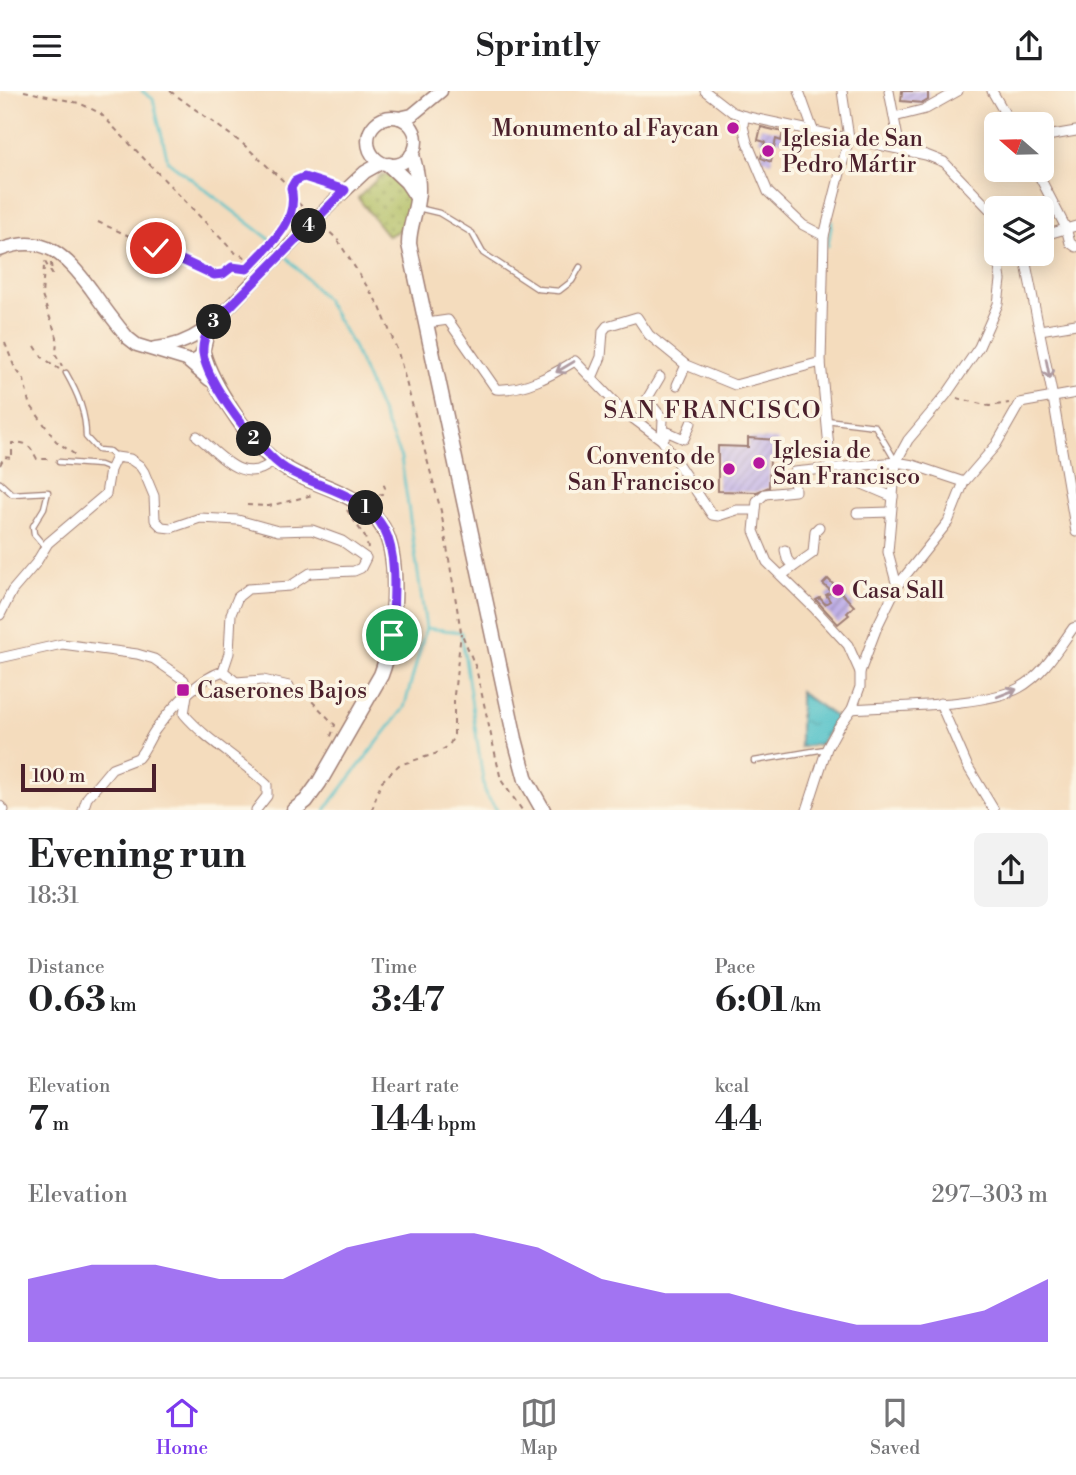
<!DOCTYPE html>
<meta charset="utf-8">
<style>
:root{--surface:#fff;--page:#f2f2f2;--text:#202124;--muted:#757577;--line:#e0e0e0;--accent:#7c3aed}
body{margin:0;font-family:"Libre Bodoni",serif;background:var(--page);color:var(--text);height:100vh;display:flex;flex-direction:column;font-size:26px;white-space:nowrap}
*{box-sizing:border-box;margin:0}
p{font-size:23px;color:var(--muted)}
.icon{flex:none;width:38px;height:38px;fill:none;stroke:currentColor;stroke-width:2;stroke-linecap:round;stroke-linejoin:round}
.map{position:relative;height:719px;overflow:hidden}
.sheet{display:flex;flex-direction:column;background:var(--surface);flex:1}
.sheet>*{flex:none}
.needle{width:46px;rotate:290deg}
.fabs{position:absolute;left:984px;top:21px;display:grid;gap:14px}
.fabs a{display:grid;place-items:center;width:70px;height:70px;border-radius:10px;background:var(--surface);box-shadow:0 4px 18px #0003;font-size:35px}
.scale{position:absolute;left:21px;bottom:18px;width:135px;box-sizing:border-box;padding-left:7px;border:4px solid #4a1f2b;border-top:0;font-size:19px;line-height:24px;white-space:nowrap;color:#4a1f2b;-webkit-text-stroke:5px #fcf5e5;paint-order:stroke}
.pin{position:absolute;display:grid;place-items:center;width:60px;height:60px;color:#fff;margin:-30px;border:4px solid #fff;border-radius:50%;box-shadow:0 2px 7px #0007}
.km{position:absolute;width:35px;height:35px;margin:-18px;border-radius:50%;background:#222;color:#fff;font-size:19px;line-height:35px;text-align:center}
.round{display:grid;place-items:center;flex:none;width:74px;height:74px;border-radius:10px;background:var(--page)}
.overview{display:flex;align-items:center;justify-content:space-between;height:119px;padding:0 28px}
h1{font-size:38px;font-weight:700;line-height:52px}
.metrics{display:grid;grid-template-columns:repeat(3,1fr);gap:10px;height:119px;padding:7px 28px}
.metrics div{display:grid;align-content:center}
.metrics b{font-size:35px;font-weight:700}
.metrics small{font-size:19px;font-weight:400}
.metrics p{font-size:19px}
.chart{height:196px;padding:14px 28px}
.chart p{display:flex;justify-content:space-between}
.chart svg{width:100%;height:126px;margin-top:7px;fill:var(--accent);opacity:.7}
header{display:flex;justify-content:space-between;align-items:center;height:91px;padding:0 28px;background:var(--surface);font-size:32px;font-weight:700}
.menu{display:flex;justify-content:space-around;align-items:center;height:98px;border-top:2px solid var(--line);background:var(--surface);font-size:19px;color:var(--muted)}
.menu a{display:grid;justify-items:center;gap:4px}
.menu .active{color:var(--accent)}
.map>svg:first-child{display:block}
</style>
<header><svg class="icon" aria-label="menu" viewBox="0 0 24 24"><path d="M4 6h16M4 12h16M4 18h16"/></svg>Sprintly<svg class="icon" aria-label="share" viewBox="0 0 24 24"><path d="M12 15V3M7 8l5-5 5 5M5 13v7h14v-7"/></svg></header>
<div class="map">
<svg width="1076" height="719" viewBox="0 0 1076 719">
<defs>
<pattern id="park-dots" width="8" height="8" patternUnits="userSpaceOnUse" patternTransform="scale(1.75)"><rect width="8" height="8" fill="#aebc5e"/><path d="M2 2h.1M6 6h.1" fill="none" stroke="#90984e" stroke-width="1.8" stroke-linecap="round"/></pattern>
<pattern id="water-ripples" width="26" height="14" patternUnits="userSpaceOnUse" patternTransform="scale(1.75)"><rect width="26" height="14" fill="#54c2c9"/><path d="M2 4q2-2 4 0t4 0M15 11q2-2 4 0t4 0" fill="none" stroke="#4ba6ad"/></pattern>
<pattern id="building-hatch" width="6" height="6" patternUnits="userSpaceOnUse" patternTransform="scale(1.75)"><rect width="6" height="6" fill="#bcace8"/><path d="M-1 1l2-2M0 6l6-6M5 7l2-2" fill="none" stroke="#9b8bbc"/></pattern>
</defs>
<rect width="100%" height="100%" fill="#fcf5e5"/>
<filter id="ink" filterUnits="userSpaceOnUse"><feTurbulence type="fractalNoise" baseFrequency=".0143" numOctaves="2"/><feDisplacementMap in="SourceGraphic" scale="14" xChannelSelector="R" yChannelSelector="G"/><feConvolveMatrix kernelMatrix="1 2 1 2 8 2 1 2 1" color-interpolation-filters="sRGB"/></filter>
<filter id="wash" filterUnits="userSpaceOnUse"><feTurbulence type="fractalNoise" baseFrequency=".00686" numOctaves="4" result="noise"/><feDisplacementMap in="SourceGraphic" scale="28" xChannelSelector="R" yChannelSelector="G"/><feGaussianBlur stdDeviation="1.57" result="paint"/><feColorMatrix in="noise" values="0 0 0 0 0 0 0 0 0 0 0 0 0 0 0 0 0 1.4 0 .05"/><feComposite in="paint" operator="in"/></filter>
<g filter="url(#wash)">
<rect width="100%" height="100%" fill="#f4dcbd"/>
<path fill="url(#park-dots)" stroke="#7c6e44" stroke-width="2" d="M 381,84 L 394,85 L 410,109 L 406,136 L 388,145 L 358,107 Z"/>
<path fill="url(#water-ripples)" stroke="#4f707a" stroke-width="2" d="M 800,601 L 837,627 L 820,653 L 800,656 Z"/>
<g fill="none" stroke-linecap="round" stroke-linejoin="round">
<g stroke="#54c2c9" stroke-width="2.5">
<path d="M 142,0 L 153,8 L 168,70 L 272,150 L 280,159"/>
<path d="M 828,155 L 832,130"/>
<path d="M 285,164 L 325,208 L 352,253 L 401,367 L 426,537 L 404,617 L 325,719"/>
<path d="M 426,537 L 461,541 L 485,702 L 497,719"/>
</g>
</g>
<g id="blocks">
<g fill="url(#building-hatch)">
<path d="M 902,0 L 928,0 L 928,9 L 923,12 L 901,10 Z"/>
<path d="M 761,36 L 783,41 L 781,50 L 776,48 L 771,71 L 761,67 L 765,51 L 758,49 Z"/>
<path d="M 748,347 L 778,349 L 777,367 L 770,367 L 769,396 L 757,401 L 718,400 L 718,355 L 748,356 Z"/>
<path d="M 828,488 L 854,515 L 847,522 L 849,524 L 838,533 L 816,509 L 820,507 L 825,513 L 830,510 L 826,504 L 832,501 L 823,493 Z"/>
</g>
</g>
</g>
<g filter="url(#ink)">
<use href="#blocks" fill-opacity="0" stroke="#9f7e74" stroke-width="2"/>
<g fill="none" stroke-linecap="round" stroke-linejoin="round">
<path stroke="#d2b6a0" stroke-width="9" stroke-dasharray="9 4.5" stroke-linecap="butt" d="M 990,132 L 993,146"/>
<g stroke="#9f7e74" stroke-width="7">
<g id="lane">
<path d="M 418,117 L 439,122 L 472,142 L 483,162 L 538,198 L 559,200 L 572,190 L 580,176"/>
<path d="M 66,282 C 78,303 86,322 86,346 L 98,359 L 109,360 L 115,365"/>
<path d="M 826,329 L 875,335 L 895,369"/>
<path d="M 59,371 L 100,374 L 110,378"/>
<path d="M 0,392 L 12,403 L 48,401 L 44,417 L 33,435 L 34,443 L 45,456"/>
<path d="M 754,670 L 825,658"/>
</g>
</g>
<g stroke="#9f7e74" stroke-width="11">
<g id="street">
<path d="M 705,0 L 732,21 L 744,25 L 926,64 L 944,71 L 996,125"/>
<path d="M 799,0 L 813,39"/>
<path d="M 889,0 L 900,58"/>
<path d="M 992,0 L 1011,33"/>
<path d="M 744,25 L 743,35 L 747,51 L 768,101 L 803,134 L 824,145"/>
<path d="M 894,26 L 926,18 L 958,0"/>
<path d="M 1041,46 L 1076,40"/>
<path d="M 1036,79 L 1066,137 L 1070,152 L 1076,156"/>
<path d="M 1041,145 L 1076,135"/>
<path d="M 993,146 L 996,156"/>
<path d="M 1024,163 L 1053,307 L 1076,441"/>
<path d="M 427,232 L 448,229 L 496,298 C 524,300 552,284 575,270 L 623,320 L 662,349 L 712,424 L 718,425 L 737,419 L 755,419"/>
<path d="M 1040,239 L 1076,233"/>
<path d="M 660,286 L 647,308 L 663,328 L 662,349"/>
<path d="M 592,287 L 601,266 L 603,240 L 607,235 L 637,226 L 649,244 L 686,274 L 735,294 L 821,271"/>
<path d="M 677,294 L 686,274"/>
<path d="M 197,345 C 222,365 243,396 274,370"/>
<path d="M 663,348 L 668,341 L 684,348 L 691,332"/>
<path d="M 860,376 L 860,392 L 893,406"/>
<path d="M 831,378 L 821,271 L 824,145 L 849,47 L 842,0"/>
<path d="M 857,422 L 891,421"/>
<path d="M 785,459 L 787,468 L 793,476"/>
<path d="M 782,484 L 813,462 L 815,440 L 819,436"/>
<path d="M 897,495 L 888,461 L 896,371 L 908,349 L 946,304 L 979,256 L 998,213 L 1001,189 L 997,163"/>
<path d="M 0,524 L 12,500 L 36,472 L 48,452 L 106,403 L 110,379 L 116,366 L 130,368 L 140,375 L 144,381 L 154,405 L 155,429 L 162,436 L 171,437 L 200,427 L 238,429 L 278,440 L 312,439 L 342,450 L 366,467 L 361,477 L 354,480 L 310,482 L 290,495 L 248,498 L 238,506 L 231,523 L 229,562 L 223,580 C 196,590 173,615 156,638 C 149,647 146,658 138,667 L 112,677 L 87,707 L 83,719"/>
<path d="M 0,567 L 62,553 L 137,563 L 154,568 L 184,589 L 187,604 L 184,623 C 208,651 241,668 267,694 L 267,705 L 256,719"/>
<path d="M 223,580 L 236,591 L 263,589 L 289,595"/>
<path d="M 860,581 L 848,554 L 814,517 L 767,471 L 754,440 L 757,410 L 765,403 L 795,400 L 794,381 L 896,371 L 913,374 L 964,391"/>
<path d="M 940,612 L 967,674 L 994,719"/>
<path d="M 852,618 C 892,615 987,615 1019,597 C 1043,584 1058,558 1073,537 L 1076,536"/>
<path d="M 0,715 L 4,719"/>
<path d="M 807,719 L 827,657 L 838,637 L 852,618 L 860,596 L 860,581 L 877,536 L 897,495 L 948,431 L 964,391 L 996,354 L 1020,312 L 1076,302"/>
</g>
</g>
<g stroke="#9f7e74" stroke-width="15">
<g id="secondary">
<circle cx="392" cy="50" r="24"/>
<path d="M 399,27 L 412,24 L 441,0"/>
<path d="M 334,110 L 365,81 L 381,72"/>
<path d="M 0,159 C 44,141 66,165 91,198 C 103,215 115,231 128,247 L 137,254 L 193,271 L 202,265 L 209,237"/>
<path d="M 155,257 C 200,254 222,223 251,193"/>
</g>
</g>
<g stroke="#9f7e74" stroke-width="17">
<g id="primary">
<path d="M 412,64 C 416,78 420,94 417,109 C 415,124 409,137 409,153 L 515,648 L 526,689 L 543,719"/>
<path d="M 389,74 L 407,91 L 417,106"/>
<path d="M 203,262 C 211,292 250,352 276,371 C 301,390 332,394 357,411 C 368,418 377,426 383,437 C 402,469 394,551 381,584 L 319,692 L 306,710 L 294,719"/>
<path d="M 190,271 L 210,288"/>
</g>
</g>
<g stroke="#9f7e74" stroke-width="2" stroke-dasharray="5 5" stroke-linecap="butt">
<path d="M 24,0 L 79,12 L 100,22 L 234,161 L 245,166 L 259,165"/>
<path d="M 170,0 L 243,53 L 290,96"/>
<path d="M 309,122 L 294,108 L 291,97 L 295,90 L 304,86 L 335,95"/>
<path d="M 98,131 L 214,183 L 223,183 L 232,176 L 247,178 L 288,131 L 294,109"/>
<path d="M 323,135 L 337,148 L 380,216 L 398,261 L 441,420 L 461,541 L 476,577 L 501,689 L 522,719"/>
<path d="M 51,172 L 52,183 L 45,171 L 44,175 L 42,205 L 57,246 L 56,264 L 62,275"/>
<path d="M 5,252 L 14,275 L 24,289 L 29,312 L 56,350 L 78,366"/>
<path d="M 35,255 L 42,266 L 59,278"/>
<path d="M 957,307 L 989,315 L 1009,312"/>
<path d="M 0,374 L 4,366 L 12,367 L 12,352 C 27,350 30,355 37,368 L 51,368"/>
<path d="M 369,405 L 383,403 L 385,397 L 382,388"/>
<path d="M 247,414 L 269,415 L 313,404"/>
<path d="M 347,419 L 365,446 L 368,457"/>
<path d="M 296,599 L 307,605 L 335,634 L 330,648"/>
<path d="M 372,719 L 381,691 L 399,674 L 435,663 L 449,655 L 454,644 L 454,604 L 461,542"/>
</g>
<use href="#lane" stroke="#fff" stroke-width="4.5"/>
<use href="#street" stroke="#fff" stroke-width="9"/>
<use href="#secondary" stroke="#fff" stroke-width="12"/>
<use href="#primary" stroke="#fff" stroke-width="14"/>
<g stroke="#9f7e74" stroke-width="15" stroke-linecap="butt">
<path id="secondary-bridge" d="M 251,193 L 334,110"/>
</g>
<use href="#secondary-bridge" stroke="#fff" stroke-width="12"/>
</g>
<defs><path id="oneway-shaft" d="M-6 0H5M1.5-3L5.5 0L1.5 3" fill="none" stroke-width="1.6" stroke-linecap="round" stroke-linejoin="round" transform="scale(1.75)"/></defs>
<g stroke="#ae9aa0">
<use href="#oneway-shaft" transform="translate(565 276) rotate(149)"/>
<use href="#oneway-shaft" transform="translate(1048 278) rotate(79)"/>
<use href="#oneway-shaft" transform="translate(1007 602) rotate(-21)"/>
</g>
</g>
<g fill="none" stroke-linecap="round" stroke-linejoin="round" filter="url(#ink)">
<g stroke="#fff" stroke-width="14">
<path id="route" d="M 156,157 L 214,184 L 223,183 L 232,176 L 247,178 C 268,155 300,131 291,97 L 295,90 L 304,86 L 345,99 L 209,237 C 205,245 202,253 203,262 C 207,293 260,362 286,378 C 319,398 364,401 384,438 C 399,466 393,514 392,544"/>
</g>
<use href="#route" stroke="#7c3aed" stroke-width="9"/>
</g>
<g fill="#b5179e" stroke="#fcf5e5" stroke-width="2.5">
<circle cx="733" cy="37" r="7"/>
<circle cx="768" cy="60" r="7"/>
<circle cx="759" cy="372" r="7"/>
<circle cx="729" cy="378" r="7"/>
<circle cx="838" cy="499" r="7"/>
<rect x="176" y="592" width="14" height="14" rx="3.5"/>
</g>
<g text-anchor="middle" stroke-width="7" stroke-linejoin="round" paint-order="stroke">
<g font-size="23" fill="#4a1f2b" stroke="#fcf5e5" text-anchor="start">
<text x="719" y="45" text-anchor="end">Monumento al Faycan</text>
<text x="782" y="55">Iglesia de San<tspan x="782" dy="26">Pedro Mártir</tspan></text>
<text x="773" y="367">Iglesia de<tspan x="773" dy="26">San Francisco</tspan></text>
<text x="715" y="373" text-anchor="end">Convento de<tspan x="715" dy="26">San Francisco</tspan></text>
<text x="852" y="507">Casa Sall</text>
<text x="197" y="607">Caserones Bajos</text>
</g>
<g font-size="24" letter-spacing="2" fill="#4a1f2b" stroke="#fcf5e5">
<text x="713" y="327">SAN FRANCISCO</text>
</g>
</g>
</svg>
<div class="fabs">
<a><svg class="needle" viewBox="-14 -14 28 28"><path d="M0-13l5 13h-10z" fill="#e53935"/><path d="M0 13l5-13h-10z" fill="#757577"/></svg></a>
<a><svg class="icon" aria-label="layers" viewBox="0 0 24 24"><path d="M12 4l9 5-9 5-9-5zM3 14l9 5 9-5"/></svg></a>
</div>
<div class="scale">100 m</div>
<div class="pin" style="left:392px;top:544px;background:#1e9e55"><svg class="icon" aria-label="arrive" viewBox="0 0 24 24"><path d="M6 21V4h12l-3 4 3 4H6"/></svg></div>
<div class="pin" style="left:156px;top:157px;background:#d93025"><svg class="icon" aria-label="check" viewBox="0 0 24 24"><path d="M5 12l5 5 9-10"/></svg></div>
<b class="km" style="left:366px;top:417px">1</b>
<b class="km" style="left:254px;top:348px">2</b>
<b class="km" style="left:214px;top:231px">3</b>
<b class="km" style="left:309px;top:135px">4</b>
</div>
<section class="sheet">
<div class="overview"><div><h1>Evening run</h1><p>18:31</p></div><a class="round"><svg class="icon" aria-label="share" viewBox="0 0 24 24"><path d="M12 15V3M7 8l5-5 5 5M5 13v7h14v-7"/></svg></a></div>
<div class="metrics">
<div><p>Distance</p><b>0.63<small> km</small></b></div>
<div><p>Time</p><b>3:47</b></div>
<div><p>Pace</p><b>6:01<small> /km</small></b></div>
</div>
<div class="metrics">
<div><p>Elevation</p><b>7<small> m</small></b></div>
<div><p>Heart rate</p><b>144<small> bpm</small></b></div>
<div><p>kcal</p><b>44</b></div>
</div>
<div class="chart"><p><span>Elevation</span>297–303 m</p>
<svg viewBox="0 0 160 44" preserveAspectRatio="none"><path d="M0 44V22L10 17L20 17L30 22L40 22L50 11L60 6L70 6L80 11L90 22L100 27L110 27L120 33L130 38L140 38L150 33L160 22V44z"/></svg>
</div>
</section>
<nav class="menu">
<a class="active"><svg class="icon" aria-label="home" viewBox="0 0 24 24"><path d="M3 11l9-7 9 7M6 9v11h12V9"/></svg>Home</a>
<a><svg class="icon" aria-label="map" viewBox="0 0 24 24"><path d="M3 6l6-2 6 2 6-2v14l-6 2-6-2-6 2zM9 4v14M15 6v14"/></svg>Map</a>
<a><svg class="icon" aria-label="saved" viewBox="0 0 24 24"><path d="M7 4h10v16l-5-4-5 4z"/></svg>Saved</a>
</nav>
